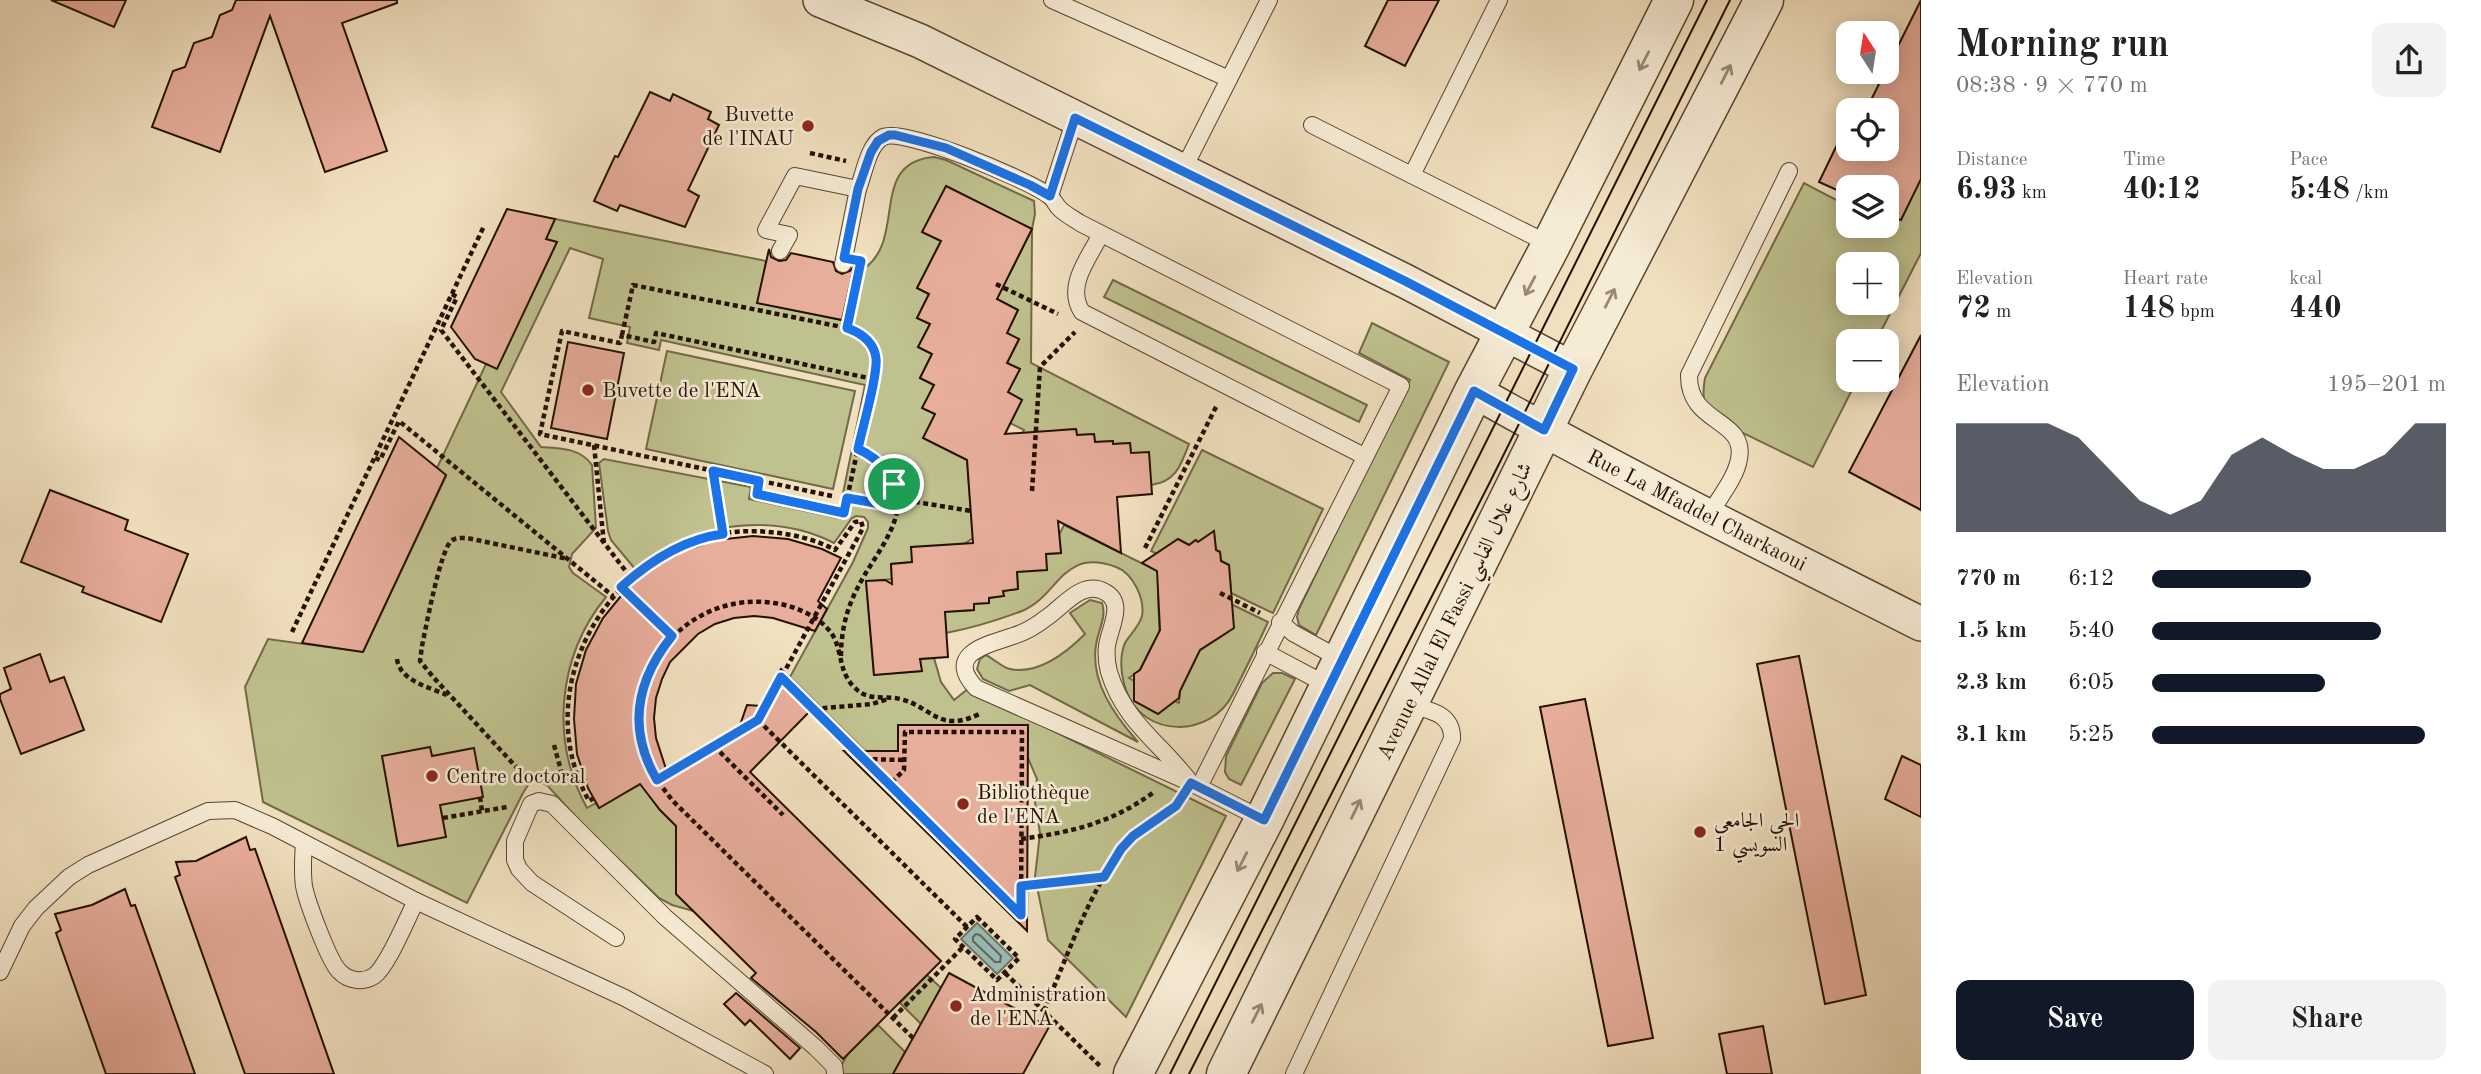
<!DOCTYPE html>
<meta charset="utf-8">
<style>
:root{--surface:#fff;--page:#f2f2f2;--text:#222;--muted:#767676;--accent:#111827}
body{margin:0;font-family:"Old Standard TT",Amiri,serif;background:var(--page);color:var(--text);height:100vh;display:flex;flex-direction:column;font-size:26px;white-space:nowrap}
*{box-sizing:border-box;margin:0}
p{font-size:23px;color:var(--muted)}
.icon{flex:none;width:38px;height:38px;fill:none;stroke:currentColor;stroke-width:2;stroke-linecap:round;stroke-linejoin:round}
.map{position:relative;flex:1;overflow:hidden}
.details{display:flex;flex-direction:column;background:var(--surface);width:560px}
.details>*{flex:none}
.needle{width:46px;rotate:348deg}
.controls{position:absolute;left:1836px;top:21px;display:grid;gap:14px}
.controls a{display:grid;place-items:center;width:63px;height:63px;border-radius:14px;background:var(--surface);box-shadow:0 4px 18px #0003;font-size:35px}
.pin{position:absolute;display:grid;place-items:center;width:60px;height:60px;color:#fff;margin:-30px;border:4px solid #fff;border-radius:50%;box-shadow:0 2px 7px #0007}
.round{display:grid;place-items:center;flex:none;width:74px;height:74px;border-radius:14px;background:var(--page)}
.headline{display:flex;align-items:center;justify-content:space-between;height:119px;padding:0 35px}
h1{font-size:38px;font-weight:700;line-height:52px}
.metrics{display:grid;grid-template-columns:repeat(3,1fr);gap:10px;height:119px;padding:7px 35px}
.metrics div{display:grid;align-content:center}
.metrics b{font-size:30px;font-weight:700}
.metrics small{font-size:19px;font-weight:400}
.metrics p{font-size:19px}
.chart{height:196px;padding:14px 35px}
.chart p{display:flex;justify-content:space-between}
.chart svg{width:100%;height:126px;margin-top:7px;fill:var(--accent);opacity:.7}
.button{display:flex;gap:14px;margin-top:auto;padding:14px 35px}
.button a{flex:1;height:80px;border-radius:14px;background:var(--accent);color:#fff;font-size:28px;font-weight:700;line-height:80px;text-align:center}
.button a+a{background:var(--page);color:var(--text)}
ul{padding:0 35px;list-style:none;font-size:23px}
li{display:grid;grid-template-columns:112px 84px 1fr;align-items:center;height:52px}
li i{height:18px;border-radius:9px;background:var(--accent)}
main{display:flex;flex:1;min-height:0}
.map>svg:first-child{display:block}
</style>
<main>
<div class="map">
<svg width="1921" height="1074" viewBox="0 0 1921 1074">
<rect width="100%" height="100%" fill="#f1e0bf"/>
<filter id="stains"><feTurbulence type="fractalNoise" baseFrequency=".00286" numOctaves="4"/><feColorMatrix values="0 0 0 0 .2 0 0 0 0 .09 0 0 0 0 .02 0 0 0 .5 -.17"/></filter>
<radialGradient id="worn" r=".72"><stop offset=".6" stop-color="#630" stop-opacity="0"/><stop offset="1" stop-color="#630" stop-opacity=".3"/></radialGradient>
<g fill="#bfc18e" stroke="#726948" stroke-width="2" fill-rule="evenodd">
<path d="M 934,157 L 946,160 L 1034,201 L 1035,214 L 1032,229 L 1031,363 L 1189,444 C 1181,465 1176,482 1151,485 L 1131,453 L 1130,443 L 1113,444 L 1112,441 L 1095,442 L 1094,434 L 1077,435 L 1076,429 L 1060,430 L 1012,453 L 1024,430 L 1010,423 L 1022,400 L 1008,392 L 1020,369 L 1007,363 L 1019,340 L 1007,333 L 1018,310 L 990,296 L 1009,275 L 1032,229 L 946,186 L 923,232 L 941,241 L 917,288 L 929,294 L 917,318 L 930,324 L 918,347 L 932,354 L 920,378 L 934,385 L 923,408 L 935,414 L 967,460 L 973,538 L 940,560 L 891,564 L 892,579 L 866,582 L 874,675 L 921,671 L 920,659 L 934,658 L 941,682 L 954,700 L 968,689 L 1226,816 L 1126,1017 L 1048,940 L 1035,877 L 1040,833 L 1034,796 L 1037,779 L 1028,758 L 1028,726 L 899,725 L 898,751 L 865,751 L 790,677 L 853,562 L 868,528 L 868,522 L 864,517 L 856,516 L 852,518 L 834,543 C 772,511 687,523 635,569 L 611,540 L 608,531 L 599,463 L 604,459 L 751,487 L 749,499 L 838,518 L 865,385 L 661,340 L 659,350 L 627,343 L 630,327 L 589,318 L 603,259 L 570,248 L 501,392 L 541,447 C 560,448 580,448 592,465 L 596,528 L 572,554 L 569,567 L 573,573 L 606,597 C 557,657 550,741 587,808 L 596,803 L 599,807 L 641,784 L 660,810 L 728,876 L 693,911 L 672,905 L 659,898 L 587,829 L 547,785 L 534,779 L 530,782 L 523,793 L 467,903 L 263,802 L 245,687 L 268,639 L 363,652 L 446,476 L 437,468 L 486,364 L 497,368 L 557,242 L 546,239 L 555,219 L 766,261 L 758,303 L 842,320 L 854,266 L 866,267 C 906,237 869,162 934,157 Z"/>
<path d="M 1921,173 L 1921,253 L 1876,341 L 1848,341 L 1848,380 L 1857,380 L 1813,467 L 1712,418 C 1703,404 1702,395 1705,378 L 1804,183 L 1848,206 L 1848,226 L 1887,225 L 1893,228 ZM 1848,264 L 1886,264 L 1886,303 L 1848,303 Z"/>
<path d="M 1113,280 L 1367,405 L 1359,422 L 1104,297 Z"/>
<path d="M 1372,323 L 1449,362 L 1316,635 L 1299,625 L 1297,617 L 1299,609 L 1410,380 L 1359,353 Z"/>
<path d="M 667,351 L 855,391 L 833,489 L 646,449 Z"/>
<path d="M 1202,450 L 1323,509 L 1273,613 L 1231,593 L 1229,565 L 1221,561 L 1220,552 L 1216,550 L 1214,531 L 1198,542 L 1195,540 L 1189,545 L 1178,539 L 1157,554 L 1151,551 Z"/>
<path d="M 1064,525 L 1172,578 L 1158,596 L 1160,642 L 1155,640 L 1140,670 L 1129,678 L 1134,681 L 1135,701 L 1158,713 L 1175,701 L 1179,703 L 1180,691 L 1195,660 L 1190,657 L 1228,632 L 1227,602 L 1268,622 C 1257,646 1245,670 1233,694 C 1211,738 1143,739 1126,690 C 1121,676 1119,657 1125,643 C 1130,634 1139,627 1142,616 C 1145,599 1133,573 1116,567 C 1062,547 1059,596 1022,611 C 998,620 972,628 946,633 L 944,609 L 959,607 L 960,611 L 974,610 L 974,604 L 989,598 L 1003,596 L 1003,591 L 1018,589 L 1017,572 L 1046,554 L 1061,553 L 1059,535 Z"/>
<path d="M 1090,600 L 1102,603 C 1107,617 1098,630 1096,645 C 1090,682 1115,716 1138,742 L 1030,685 L 1009,691 L 983,679 L 977,669 L 980,659 L 986,655 C 994,659 1003,668 1010,669 C 1039,675 1066,653 1085,634 L 1070,613 Z"/>
<path d="M 1273,673 L 1282,673 L 1295,679 L 1241,785 L 1229,779 L 1225,772 L 1226,756 L 1262,683 Z"/>
<path d="M 927,975 L 941,988 L 921,1024 L 900,1003 Z"/>
<path d="M 878,1025 L 905,1052 L 893,1074 L 841,1074 C 839,1055 865,1038 878,1025 Z"/>
</g>
<path fill="#9bbdb6" stroke="#6b786e" stroke-width="2" d="M 977,923 L 1013,958 L 997,974 L 961,939 Z"/>
<g fill="none" stroke-linecap="round" stroke-linejoin="round">
<path stroke="#60675c" stroke-width="2" d="M 976,934 L 980,935 L 1001,956 L 1000,962 L 995,962 L 973,941 L 973,937 Z"/>
</g>
<g fill="#e8ae9c" stroke="#241103" stroke-width="2">
<path d="M 51,0 L 126,0 L 114,27 Z"/>
<path d="M 236,0 L 397,0 L 397,3 L 342,23 L 387,151 L 325,172 L 270,16 L 220,152 L 152,127 L 173,71 L 185,67 L 194,43 L 212,37 L 220,15 L 232,10 Z"/>
<path d="M 1388,0 L 1439,0 L 1405,66 L 1365,46 Z"/>
<path d="M 1921,0 L 1921,179 L 1901,220 L 1886,214 L 1886,187 L 1848,187 L 1848,195 L 1819,182 L 1848,122 L 1848,149 L 1886,149 L 1886,110 L 1866,110 Z"/>
<path d="M 650,92 L 670,101 L 673,94 L 711,112 L 708,119 L 719,125 L 688,190 L 699,196 L 685,227 L 620,205 L 617,211 L 594,201 L 615,156 L 618,157 Z"/>
<path d="M 946,186 L 1032,229 L 997,299 L 1018,310 L 1007,333 L 1019,339 L 1007,363 L 1020,369 L 1008,392 L 1022,400 L 1005,434 L 1076,429 L 1077,435 L 1094,434 L 1095,442 L 1113,441 L 1113,444 L 1130,443 L 1131,453 L 1149,452 L 1152,494 L 1117,497 L 1121,553 L 1058,521 L 1061,553 L 1046,554 L 1047,570 L 1017,572 L 1018,589 L 1003,591 L 1004,596 L 989,598 L 989,603 L 974,604 L 974,610 L 945,612 L 948,657 L 920,659 L 922,671 L 874,675 L 866,581 L 885,580 L 892,584 L 891,564 L 912,562 L 911,547 L 973,543 L 967,460 L 923,438 L 935,414 L 922,408 L 934,385 L 920,378 L 932,354 L 918,347 L 930,324 L 917,318 L 929,294 L 917,288 L 941,241 L 922,232 Z"/>
<path d="M 507,209 L 555,219 L 546,239 L 557,242 L 497,369 L 475,359 L 451,327 Z"/>
<path d="M 769,249 L 771,257 L 779,261 L 786,260 L 791,253 L 833,262 L 836,271 L 842,274 L 850,271 L 854,266 L 842,320 L 757,303 Z"/>
<path d="M 1921,335 L 1921,510 L 1849,472 Z"/>
<path d="M 568,342 L 624,353 L 607,439 L 551,428 Z"/>
<path d="M 399,437 L 446,475 L 363,652 L 302,643 Z"/>
<path d="M 50,490 L 128,520 L 125,530 L 188,554 L 161,622 L 82,592 L 84,587 L 21,562 Z"/>
<path d="M 1214,531 L 1216,550 L 1220,552 L 1221,561 L 1229,565 L 1234,628 L 1200,650 L 1180,691 L 1179,698 L 1158,714 L 1134,701 L 1134,674 L 1140,670 L 1160,630 L 1157,571 L 1142,563 L 1178,539 L 1189,545 L 1196,540 L 1198,542 Z"/>
<path d="M 753,536 L 788,539 L 822,549 L 841,558 L 818,601 L 827,609 L 815,631 L 773,618 L 754,616 L 734,618 L 715,624 L 698,634 L 670,662 L 662,679 L 656,698 L 654,718 L 656,738 L 666,769 L 740,725 L 747,705 L 762,706 L 781,669 L 817,704 L 750,772 L 941,961 L 843,1059 L 816,1032 L 751,978 L 756,973 L 676,894 L 676,826 L 660,810 L 640,784 L 599,808 L 588,788 L 577,754 L 574,719 L 576,684 L 586,650 L 603,618 L 625,591 L 652,568 L 683,551 L 717,540 Z"/>
<path d="M 40,654 L 50,682 L 64,677 L 84,730 L 21,754 L 0,699 L 0,694 L 11,689 L 4,668 Z"/>
<path d="M 1799,656 L 1866,995 L 1825,1004 L 1757,664 Z"/>
<path d="M 1585,699 L 1653,1038 L 1608,1046 L 1540,707 Z"/>
<path d="M 898,725 L 1028,725 L 1027,931 L 844,751 L 898,751 Z"/>
<path d="M 430,747 L 432,756 L 474,748 L 483,797 L 440,805 L 446,837 L 398,846 L 382,756 Z"/>
<path d="M 1902,756 L 1921,765 L 1921,817 L 1885,799 Z"/>
<path d="M 246,837 L 250,850 L 255,849 L 334,1074 L 245,1074 L 175,877 L 180,875 L 176,862 L 196,861 Z"/>
<path d="M 125,889 L 131,906 L 135,905 L 195,1074 L 106,1074 L 56,933 L 61,930 L 55,914 L 92,905 Z"/>
<path d="M 949,973 L 1049,1027 L 1023,1074 L 893,1074 Z"/>
<path d="M 736,993 L 800,1048 L 790,1059 L 750,1020 L 745,1025 L 724,1004 Z"/>
<path d="M 1763,1026 L 1772,1074 L 1727,1074 L 1719,1034 Z"/>
</g>
<g fill="none" stroke-linecap="round" stroke-linejoin="round">
<g stroke="#574532" stroke-width="18">
<g id="service">
<path d="M 1052,0 L 1229,79"/>
<path d="M 1312,125 L 1551,245"/>
<path d="M 1182,172 L 1269,0"/>
<path d="M 1412,175 L 1499,0"/>
<path d="M 858,189 C 864,174 868,145 883,137 C 904,127 1028,180 1048,195 C 1053,198 1055,203 1058,207 C 1064,214 1073,218 1080,223 L 1401,386 L 1199,787"/>
<path d="M 1050,196 L 1075,119"/>
<path d="M 1101,234 C 1089,258 1065,286 1082,312 L 1364,456"/>
<path d="M 780,251 L 789,235 L 766,230 L 795,176 L 858,189 L 843,264"/>
<path d="M 1708,517 C 1718,499 1736,478 1739,459 C 1747,418 1688,425 1689,375 L 1789,171"/>
<path d="M 1280,622 L 1293,633 L 1342,660"/>
<path d="M 1265,652 L 1329,686"/>
<path d="M 1191,783 C 1161,743 1124,722 1109,672 C 1107,664 1106,654 1107,646 C 1109,629 1126,603 1105,592 C 1082,579 1063,607 1046,618 C 1036,626 1026,632 1013,636 C 990,644 943,653 976,688 L 1191,783 L 1264,820"/>
<path d="M 304,843 C 303,857 302,872 304,886 C 307,902 329,961 339,971 C 348,981 363,983 374,976 C 388,966 407,918 416,901"/>
<path d="M 616,938 L 532,883 L 519,869 L 515,860 L 515,841 L 531,804 L 539,801 L 552,804 L 665,917 L 816,1048 L 834,1066 L 835,1074"/>
<path d="M 0,972 L 22,926 L 36,908 L 69,877 L 88,865 L 208,811 L 235,810 L 272,826 L 416,901 L 625,998 L 765,1074"/>
<path d="M 1294,1074 L 1452,739 C 1453,712 1427,710 1407,704"/>
</g>
</g>
<g stroke="#574532" stroke-width="36">
<g id="minor">
<path d="M 820,0 L 920,41 L 1405,281 L 1573,369"/>
<path d="M 1474,391 C 1621,474 1771,548 1921,624"/>
</g>
</g>
<g stroke="#574532" stroke-width="41">
<g id="tertiary">
<path d="M 1133,1074 L 1264,820 L 1474,391 L 1551,245 L 1674,0"/>
<path d="M 1226,1074 L 1573,369 L 1764,0"/>
</g>
</g>
<g stroke="#241103" stroke-width="4.5" stroke-dasharray="5 3.5" stroke-linecap="butt">
<path d="M 810,153 L 846,161"/>
<path d="M 996,284 L 1058,314"/>
<path d="M 452,294 L 457,297 L 441,330 L 631,578"/>
<path d="M 847,328 L 857,282"/>
<path d="M 622,335 L 633,285 L 847,328 C 867,335 876,348 875,369 L 844,513 L 756,494 L 759,481"/>
<path d="M 594,445 L 604,544"/>
<path d="M 375,458 L 380,460 L 399,421 L 613,596"/>
<path d="M 713,471 L 723,534"/>
<path d="M 1032,491 L 1040,367 L 1075,332"/>
<path d="M 832,496 L 540,434 L 562,331 L 620,343 L 622,335 L 654,342 L 656,333 L 873,379"/>
<path d="M 847,497 L 898,507"/>
<path d="M 898,499 L 971,511"/>
<path d="M 1145,548 L 1217,405"/>
<path d="M 621,587 L 672,636"/>
<path d="M 1220,593 L 1260,613"/>
<path d="M 292,632 L 484,226"/>
<path d="M 841,656 C 841,633 846,610 857,589 C 874,553 918,512 887,472 C 879,462 870,454 858,449"/>
<path d="M 397,659 C 400,681 429,687 447,695"/>
<path d="M 781,677 C 861,757 941,836 1021,915 L 1022,732 L 905,732 L 904,770 L 889,785"/>
<path d="M 814,709 L 872,704 L 888,699"/>
<path d="M 758,720 L 967,927"/>
<path d="M 554,745 L 565,785"/>
<path d="M 714,746 L 783,815"/>
<path d="M 864,759 L 904,760"/>
<path d="M 530,782 L 434,678 L 420,661 L 422,646 C 426,627 440,552 451,541 C 456,537 462,538 467,538 L 568,559"/>
<path d="M 480,797 L 482,811"/>
<path d="M 594,798 L 589,801 C 520,676 628,518 769,532 C 792,534 815,539 835,550 L 855,522 L 861,521 L 863,528 L 758,720 L 657,780"/>
<path d="M 443,818 L 507,807"/>
<path d="M 1021,839 C 1072,832 1112,823 1154,792"/>
<path d="M 1021,886 L 1103,878"/>
<path d="M 977,917 L 1019,958 L 997,980 L 955,939 Z"/>
<path d="M 1005,973 L 1102,1068"/>
<path d="M 1044,1011 C 1066,959 1088,895 1121,850 C 1136,829 1165,823 1179,802"/>
<path d="M 893,1018 L 963,947"/>
<path d="M 913,1038 L 673,801 C 658,783 646,763 641,740 C 626,661 695,591 774,603 C 797,606 830,620 837,645 C 842,661 842,676 855,688 C 869,702 884,695 900,699 C 931,706 939,734 979,714"/>
</g>
<use href="#service" stroke="#f6ebd5" stroke-width="16"/>
<use href="#minor" stroke="#f6ebd5" stroke-width="33"/>
<use href="#tertiary" stroke="#f6ebd5" stroke-width="38"/>
<g stroke="#241103" stroke-width="2">
<path d="M 1170,1074 L 1707,0"/>
<path d="M 1189,1074 L 1491,480 L 1730,0"/>
</g>
</g>
<defs><path id="oneway-shaft" d="M-6 0H5M1.5-3L5.5 0L1.5 3" fill="none" stroke-width="1.6" stroke-linecap="round" stroke-linejoin="round" transform="scale(1.75)"/></defs>
<g stroke="#988976">
<use href="#oneway-shaft" transform="translate(1644 61) rotate(117)"/>
<use href="#oneway-shaft" transform="translate(1726 74) rotate(-63)"/>
<use href="#oneway-shaft" transform="translate(1530 286) rotate(118)"/>
<use href="#oneway-shaft" transform="translate(1610 298) rotate(-63)"/>
<use href="#oneway-shaft" transform="translate(1356 809) rotate(-64)"/>
<use href="#oneway-shaft" transform="translate(1242 862) rotate(117)"/>
<use href="#oneway-shaft" transform="translate(1257 1013) rotate(-63)"/>
</g>
<g fill="none" stroke-linecap="round" stroke-linejoin="round">
<g stroke="#fff" stroke-width="14">
<path id="route" d="M 1075,118 L 1405,281 L 1573,369 L 1544,430 L 1474,391 L 1264,820 L 1191,783 L 1176,806 L 1133,836 L 1121,849 L 1104,877 L 1021,886 L 1021,915 L 781,677 L 758,720 L 657,780 C 627,729 636,681 672,636 L 621,587 C 650,561 684,539 723,534 L 713,471 L 759,481 L 757,494 L 844,513 L 847,498 L 898,507 C 899,481 881,459 858,449 C 862,429 878,376 876,358 C 874,342 861,333 847,328 L 861,261 L 844,258 L 858,189 L 871,152 L 878,141 L 889,135 L 895,135 L 946,148 L 1030,185 L 1050,196 Z"/>
</g>
<use href="#route" stroke="#1a73e8" stroke-width="9"/>
</g>
<g fill="#8f2418" stroke="#f6ebd5" stroke-width="2.5">
<circle cx="808" cy="126" r="7"/>
<circle cx="588" cy="390" r="7"/>
<circle cx="432" cy="776" r="7"/>
<circle cx="963" cy="804" r="7"/>
<circle cx="1700" cy="832" r="7"/>
<circle cx="956" cy="1006" r="7"/>
</g>
<g text-anchor="middle" stroke-width="5" stroke-linejoin="round" paint-order="stroke">
<g font-size="21" fill="#241103" stroke="#f6ebd5" text-anchor="start">
<text x="794" y="121" text-anchor="end">Buvette<tspan x="794" dy="24">de l'INAU</tspan></text>
<text x="602" y="397">Buvette de l'ENA</text>
<text x="446" y="783">Centre doctoral</text>
<text x="977" y="799">Bibliothèque<tspan x="977" dy="24">de l'ENA</tspan></text>
<text x="1714" y="827">الحي الجامعي<tspan x="1714" dy="24">السويسي 1</tspan></text>
<text x="970" y="1001">Administration<tspan x="970" dy="24">de l'ENA</tspan></text>
</g>
<g font-size="21" fill="#241103" stroke="#f6ebd5">
<text transform="translate(1697 510) rotate(27)" y="7">Rue La Mfaddel Charkaoui</text>
<text transform="translate(1454 611) rotate(-64)" y="7">Avenue Allal El Fassi شارع علال الفاسي</text>
</g>
</g>
<rect width="100%" height="100%" filter="url(#stains)"/>
<rect width="100%" height="100%" fill="url(#worn)"/>
</svg>
<div class="controls">
<a><svg class="needle" viewBox="-14 -14 28 28"><path d="M0-13l5 13h-10z" fill="#e53935"/><path d="M0 13l5-13h-10z" fill="#767676"/></svg></a>
<a><svg class="icon" aria-label="locate" viewBox="0 0 24 24"><circle cx="12" cy="12" r="6"/><path d="M12 2v4M12 18v4M2 12h4M18 12h4"/></svg></a>
<a><svg class="icon" aria-label="layers" viewBox="0 0 24 24"><path d="M12 4l9 5-9 5-9-5zM3 14l9 5 9-5"/></svg></a>
<a>+</a>
<a>−</a>
</div>
<div class="pin" style="left:894px;top:484px;background:#1e9e55"><svg class="icon" aria-label="arrive" viewBox="0 0 24 24"><path d="M6 21V4h12l-3 4 3 4H6"/></svg></div>
</div>
<section class="details">
<div class="headline"><div><h1>Morning run</h1><p>08:38 · 9 × 770 m</p></div><a class="round"><svg class="icon" aria-label="share" viewBox="0 0 24 24"><path d="M12 15V3M7 8l5-5 5 5M5 13v7h14v-7"/></svg></a></div>
<div class="metrics">
<div><p>Distance</p><b>6.93<small> km</small></b></div>
<div><p>Time</p><b>40:12</b></div>
<div><p>Pace</p><b>5:48<small> /km</small></b></div>
</div>
<div class="metrics">
<div><p>Elevation</p><b>72<small> m</small></b></div>
<div><p>Heart rate</p><b>148<small> bpm</small></b></div>
<div><p>kcal</p><b>440</b></div>
</div>
<div class="chart"><p><span>Elevation</span>195–201 m</p>
<svg viewBox="0 0 160 44" preserveAspectRatio="none"><path d="M0 44V6L10 6L20 6L30 6L40 11L50 22L60 33L70 38L80 33L90 17L100 11L110 17L120 22L130 22L140 17L150 6L160 6V44z"/></svg>
</div>
<ul>
<li><b>770 m</b>6:12<i style="width:54%"></i></li>
<li><b>1.5 km</b>5:40<i style="width:78%"></i></li>
<li><b>2.3 km</b>6:05<i style="width:59%"></i></li>
<li><b>3.1 km</b>5:25<i style="width:93%"></i></li>
</ul>
<div class="button"><a>Save</a><a>Share</a></div>
</section>
</main>
